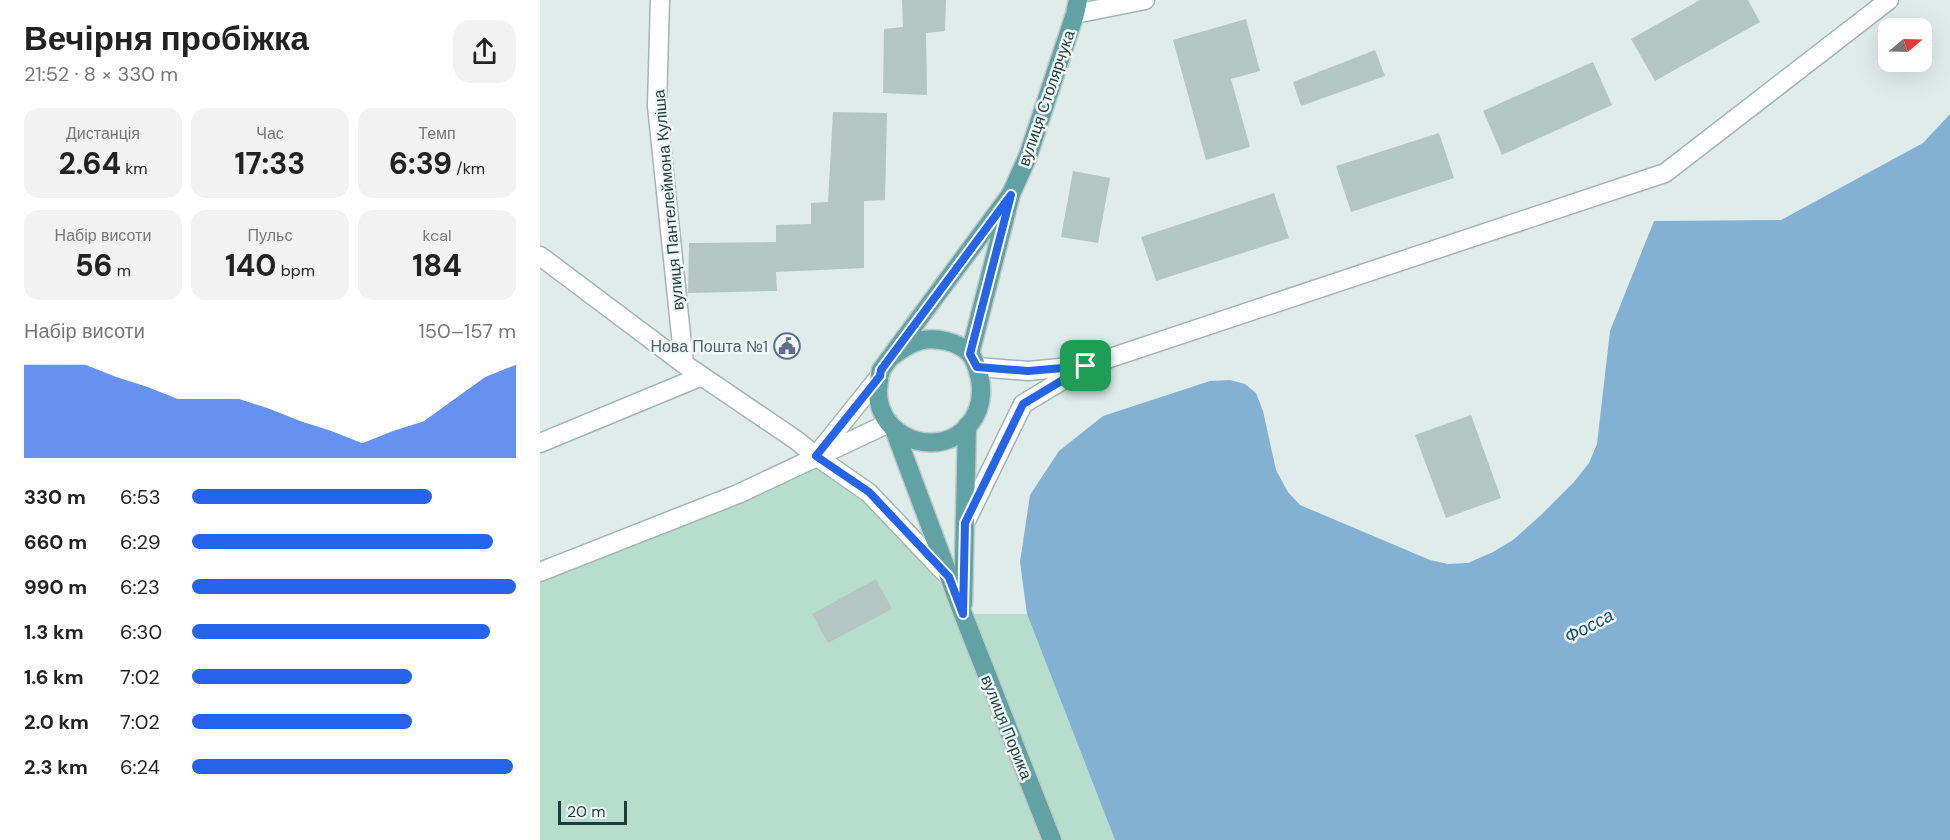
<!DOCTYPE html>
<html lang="uk">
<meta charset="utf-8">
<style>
:root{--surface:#fff;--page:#f2f2f2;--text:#222;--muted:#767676;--accent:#2563eb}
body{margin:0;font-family:"DM Sans",sans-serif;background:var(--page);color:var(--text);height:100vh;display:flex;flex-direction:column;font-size:22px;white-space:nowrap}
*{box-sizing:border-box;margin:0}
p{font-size:20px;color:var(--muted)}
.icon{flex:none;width:33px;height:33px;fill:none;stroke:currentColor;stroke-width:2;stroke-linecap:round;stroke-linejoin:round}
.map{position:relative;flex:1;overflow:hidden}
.details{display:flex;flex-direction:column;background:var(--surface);width:540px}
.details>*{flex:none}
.needle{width:39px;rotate:71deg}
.fabs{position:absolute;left:1338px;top:18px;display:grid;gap:12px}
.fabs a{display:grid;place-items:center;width:54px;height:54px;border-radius:12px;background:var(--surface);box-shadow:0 6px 24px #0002;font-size:30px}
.scale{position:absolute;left:18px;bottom:15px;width:69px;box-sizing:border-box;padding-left:6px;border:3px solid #1f3c3d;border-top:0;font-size:16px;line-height:21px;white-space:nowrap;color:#1f3c3d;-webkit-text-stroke:4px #f0f8f6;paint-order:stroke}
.pin{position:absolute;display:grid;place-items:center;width:51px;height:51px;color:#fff;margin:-26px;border-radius:12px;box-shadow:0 3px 9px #0006}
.round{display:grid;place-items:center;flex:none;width:63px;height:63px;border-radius:18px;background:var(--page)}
.head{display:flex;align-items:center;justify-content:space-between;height:102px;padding:0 24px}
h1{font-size:33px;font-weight:700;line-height:45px}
.metrics{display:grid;grid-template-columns:repeat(3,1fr);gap:9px;height:102px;padding:6px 24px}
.metrics div{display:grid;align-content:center;border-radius:15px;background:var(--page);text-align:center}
.metrics b{font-size:30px;font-weight:700}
.metrics small{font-size:16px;font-weight:400}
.metrics p{font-size:16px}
.chart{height:168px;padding:12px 24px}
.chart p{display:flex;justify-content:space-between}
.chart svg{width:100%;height:108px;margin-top:6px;fill:var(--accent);opacity:.7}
ul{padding:0 24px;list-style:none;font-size:20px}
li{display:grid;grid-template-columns:96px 72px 1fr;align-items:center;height:45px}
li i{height:15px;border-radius:8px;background:var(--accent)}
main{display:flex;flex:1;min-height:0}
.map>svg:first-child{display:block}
</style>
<main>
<section class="details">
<div class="head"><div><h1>Вечірня пробіжка</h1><p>21:52 · 8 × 330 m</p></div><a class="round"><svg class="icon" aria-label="share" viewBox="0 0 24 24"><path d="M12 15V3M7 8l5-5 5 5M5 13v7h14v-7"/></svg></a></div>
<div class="metrics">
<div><p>Дистанція</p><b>2.64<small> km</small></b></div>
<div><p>Час</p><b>17:33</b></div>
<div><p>Темп</p><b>6:39<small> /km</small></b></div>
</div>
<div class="metrics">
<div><p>Набір висоти</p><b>56<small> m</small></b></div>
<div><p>Пульс</p><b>140<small> bpm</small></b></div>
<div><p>kcal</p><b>184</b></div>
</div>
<div class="chart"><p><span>Набір висоти</span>150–157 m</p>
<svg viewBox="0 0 160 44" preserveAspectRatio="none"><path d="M0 44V6L10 6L20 6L30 11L40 15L50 20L60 20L70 20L80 24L90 29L100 33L110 38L120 33L130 29L140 20L150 11L160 6V44z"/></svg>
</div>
<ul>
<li><b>330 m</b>6:53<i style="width:74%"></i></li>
<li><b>660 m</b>6:29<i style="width:93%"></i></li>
<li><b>990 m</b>6:23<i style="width:100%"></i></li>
<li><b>1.3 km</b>6:30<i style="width:92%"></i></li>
<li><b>1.6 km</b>7:02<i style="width:68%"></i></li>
<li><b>2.0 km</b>7:02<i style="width:68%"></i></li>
<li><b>2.3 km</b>6:24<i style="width:99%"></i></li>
</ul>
</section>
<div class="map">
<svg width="1410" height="840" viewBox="0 0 1410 840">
<rect width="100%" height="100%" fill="#dfecea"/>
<path fill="#b7decd" d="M 276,456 L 329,493 L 423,614 L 487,614 L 575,840 L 0,840 L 0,572 Z"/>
<path fill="#83b1d4" d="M 1410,114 L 1410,840 L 575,840 L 487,614 L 480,562 L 490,495 L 519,451 L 563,416 L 670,381 L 690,380 L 705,384 L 716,393 L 723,411 L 736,470 L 748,492 L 760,505 L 890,560 L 908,564 L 928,563 L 953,552 L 973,540 L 1001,515 L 1034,482 L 1049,463 L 1057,444 L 1070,331 L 1114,221 L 1241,220 L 1383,143 Z"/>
<g fill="#b4c6c4">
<path d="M 362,0 L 406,0 L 405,31 L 386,33 L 387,95 L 343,93 L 344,29 L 363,27 Z"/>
<path d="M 1160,0 L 1208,0 L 1220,22 L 1115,81 L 1091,39 Z"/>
<path d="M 706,19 L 720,71 L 691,79 L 710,147 L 666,160 L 633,40 Z"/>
<path d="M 835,50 L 845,76 L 761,106 L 753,82 Z"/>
<path d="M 1053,62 L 1072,105 L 962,155 L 943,111 Z"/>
<path d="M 293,112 L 347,113 L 345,200 L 324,201 L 324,268 L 236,272 L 237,291 L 148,293 L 149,243 L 236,242 L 236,225 L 271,224 L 271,203 L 288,202 Z"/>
<path d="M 899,133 L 914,178 L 811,212 L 796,166 Z"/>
<path d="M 533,171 L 570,178 L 558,243 L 521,237 Z"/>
<path d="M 734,193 L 749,238 L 616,281 L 601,237 Z"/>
<path d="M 931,415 L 961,498 L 906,518 L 875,435 Z"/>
<path d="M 336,579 L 352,609 L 288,643 L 272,614 Z"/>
</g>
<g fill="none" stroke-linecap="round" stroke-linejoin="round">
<g stroke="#a2b4b3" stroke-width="21">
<g id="minor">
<path d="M 120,0 L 117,106 L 144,364"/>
<path d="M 535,14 L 605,0"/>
<path d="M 0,256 L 144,364 L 256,440 L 276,456 L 329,493 L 409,577"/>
<path d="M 437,367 L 488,371 L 541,366"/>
<path d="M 0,443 L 162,376"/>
<path d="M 279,452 L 340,376"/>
<path d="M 425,523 L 483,404 L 546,366 L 1125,173 L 1349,0"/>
<path d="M 0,572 L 198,494 L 349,423"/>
</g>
</g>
<g stroke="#c0c8c9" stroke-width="21">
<g id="major">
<path d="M 430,354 L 471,194 L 488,156 L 535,14 L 538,0"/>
<path d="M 351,357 C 359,351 369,344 379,341 C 395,336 419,342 430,354 C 436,361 438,371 440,379 C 443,396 440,412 428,426 C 401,457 347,442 339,402 C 337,393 339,379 341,370 L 471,194"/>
<path d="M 354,429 L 423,614 L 512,840"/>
<path d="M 423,603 L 427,426"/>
</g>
</g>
<use href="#minor" stroke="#fff" stroke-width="18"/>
<use href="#major" stroke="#61a2a4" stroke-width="18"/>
</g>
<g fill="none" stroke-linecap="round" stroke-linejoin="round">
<g stroke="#fff" stroke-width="12">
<path id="route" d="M 471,195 L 430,354 L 437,367 L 488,371 L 546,366 L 483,404 L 425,523 L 423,614 L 409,577 L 329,492 L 276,456 L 340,376 L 341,370 Z"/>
</g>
<use href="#route" stroke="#2563eb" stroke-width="8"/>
</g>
<defs>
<g id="civic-ring" transform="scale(1.35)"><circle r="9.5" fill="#f0f8f6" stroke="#5c6f8a" stroke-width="1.5"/><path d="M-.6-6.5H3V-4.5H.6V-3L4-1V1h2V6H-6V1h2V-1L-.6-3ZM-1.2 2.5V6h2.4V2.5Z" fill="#5c6f8a"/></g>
</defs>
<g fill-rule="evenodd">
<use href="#civic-ring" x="247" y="346"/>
</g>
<g text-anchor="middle" stroke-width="5" stroke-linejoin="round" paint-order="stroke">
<g font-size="16" fill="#1f3c3d" stroke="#f0f8f6">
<text transform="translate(506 98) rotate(-71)" y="6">вулиця Столярчука</text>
<text transform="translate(128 200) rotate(-95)" y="6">вулиця Пантелеймона Куліша</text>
<text transform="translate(467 727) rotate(68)" y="6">вулиця Порика</text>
</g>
<g font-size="16" fill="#4e5e75" stroke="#f0f8f6" text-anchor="end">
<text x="228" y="352">Нова Пошта №1</text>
</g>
<g font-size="18" font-style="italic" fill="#164e7c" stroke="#f0f8f6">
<text transform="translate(1049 626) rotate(-28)" y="6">Фосса</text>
</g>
</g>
</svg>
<div class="fabs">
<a><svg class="needle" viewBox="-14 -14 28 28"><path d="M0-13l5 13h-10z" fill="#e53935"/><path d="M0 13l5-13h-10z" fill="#767676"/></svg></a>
</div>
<div class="scale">20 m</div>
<div class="pin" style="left:546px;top:366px;background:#1e9e55"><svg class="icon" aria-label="arrive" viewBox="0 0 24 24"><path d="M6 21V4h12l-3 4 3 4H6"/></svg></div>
</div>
</main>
